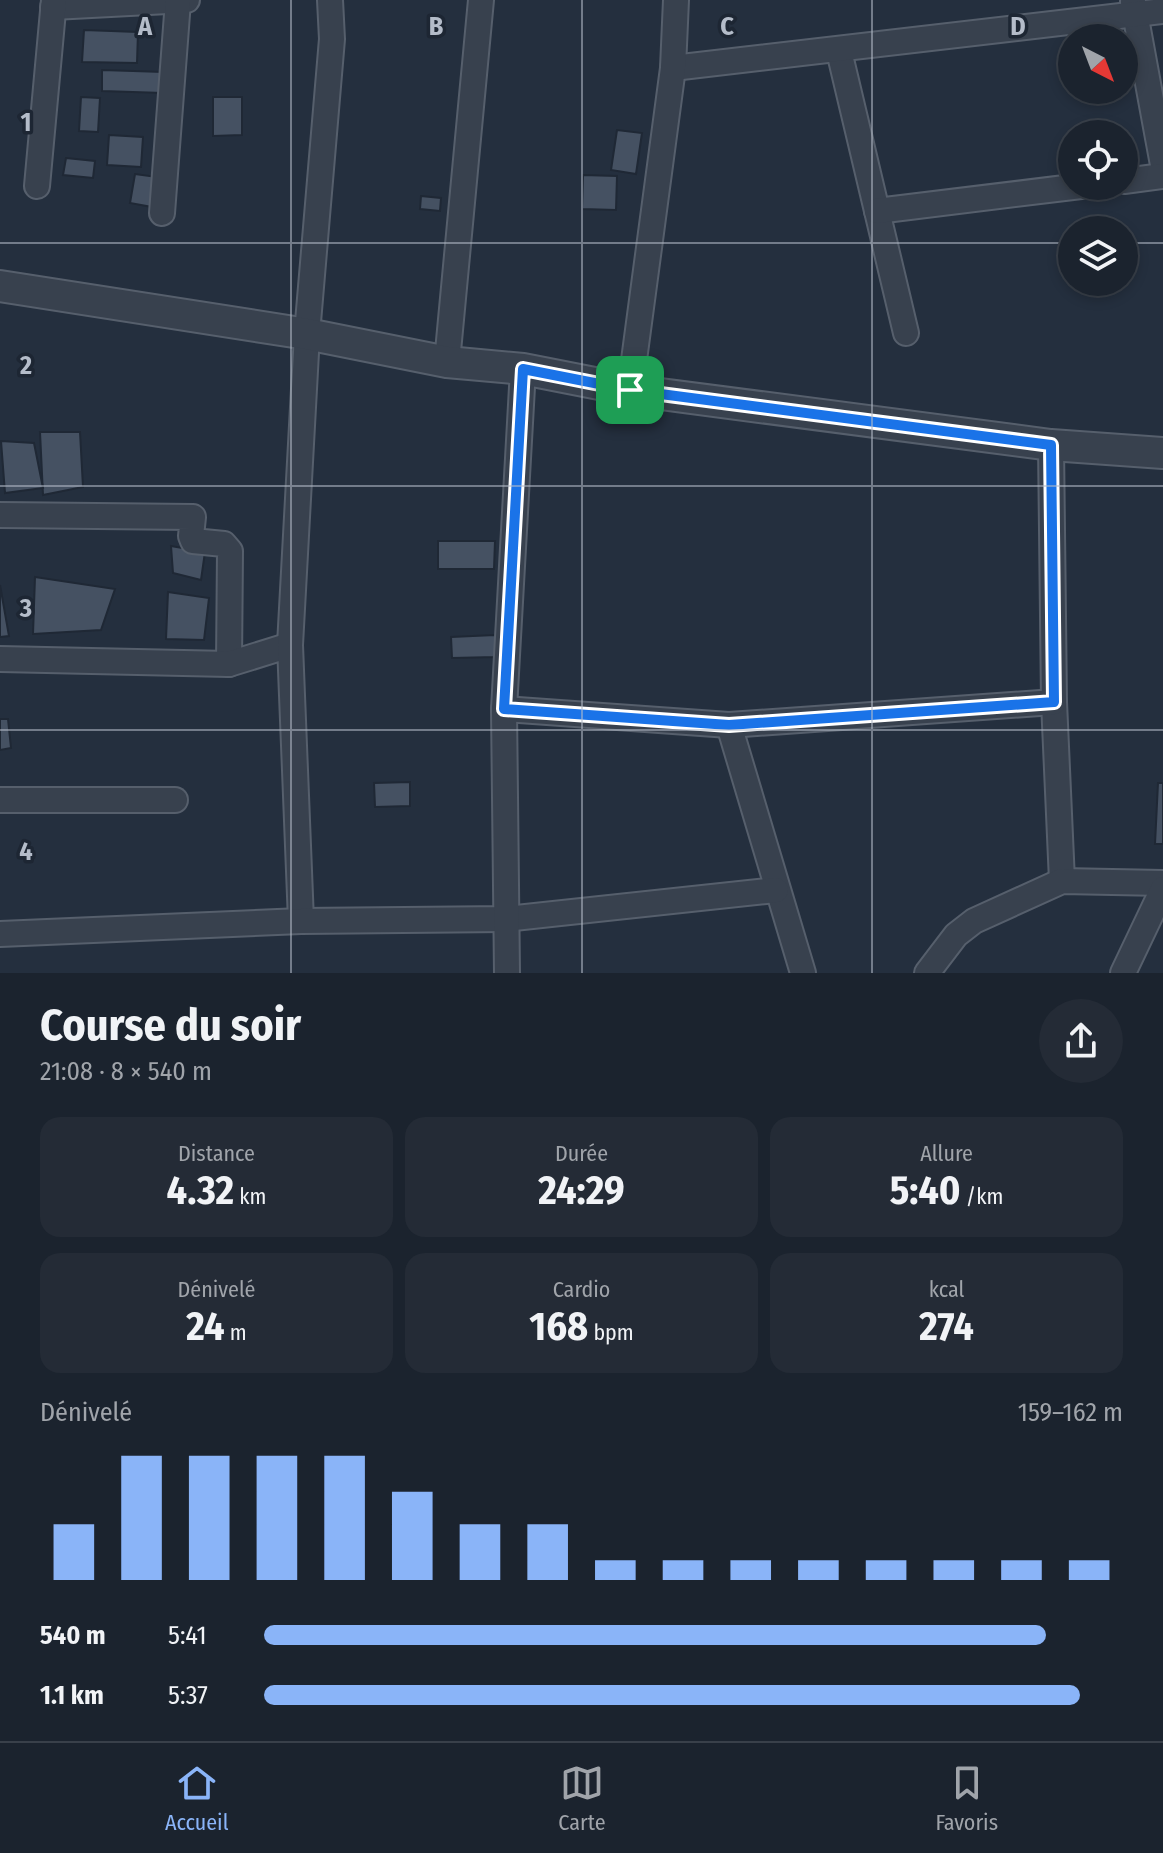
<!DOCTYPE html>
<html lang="fr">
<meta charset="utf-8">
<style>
:root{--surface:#1b232e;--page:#242b36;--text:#f1f3f6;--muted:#a0a4aa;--line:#39404a;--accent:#8ab4f8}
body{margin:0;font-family:"Fira Sans Condensed",sans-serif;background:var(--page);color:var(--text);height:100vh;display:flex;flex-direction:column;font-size:30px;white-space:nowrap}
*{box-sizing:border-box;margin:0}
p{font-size:26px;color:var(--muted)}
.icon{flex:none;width:44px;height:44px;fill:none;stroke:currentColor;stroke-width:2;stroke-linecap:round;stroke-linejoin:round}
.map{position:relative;height:973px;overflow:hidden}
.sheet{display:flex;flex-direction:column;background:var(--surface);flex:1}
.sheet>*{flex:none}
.needle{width:52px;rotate:138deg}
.buttons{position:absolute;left:1058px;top:24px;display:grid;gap:16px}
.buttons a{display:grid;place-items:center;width:80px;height:80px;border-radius:50%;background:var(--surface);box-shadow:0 4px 12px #0003,0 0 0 2px var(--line);font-size:40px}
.pin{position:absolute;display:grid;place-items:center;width:68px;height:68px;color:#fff;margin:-34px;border-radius:16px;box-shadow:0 4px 12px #0006}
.round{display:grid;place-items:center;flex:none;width:84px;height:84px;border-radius:42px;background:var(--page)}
.overview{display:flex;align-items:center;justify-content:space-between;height:136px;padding:0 40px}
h1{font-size:44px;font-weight:700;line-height:60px}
.figures{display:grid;grid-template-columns:repeat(3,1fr);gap:12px;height:136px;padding:8px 40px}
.figures div{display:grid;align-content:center;border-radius:20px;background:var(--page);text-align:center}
.figures b{font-size:40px;font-weight:700}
.figures small{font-size:22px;font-weight:400}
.figures p{font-size:22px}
.chart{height:224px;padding:16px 40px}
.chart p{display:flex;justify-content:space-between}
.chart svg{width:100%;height:144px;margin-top:8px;stroke:var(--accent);stroke-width:6}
ul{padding:0 40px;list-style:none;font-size:26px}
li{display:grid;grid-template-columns:128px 96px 1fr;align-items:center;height:60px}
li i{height:20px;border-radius:10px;background:var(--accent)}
.menu{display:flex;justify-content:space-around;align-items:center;height:112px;border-top:2px solid var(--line);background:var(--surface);font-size:22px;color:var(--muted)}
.menu a{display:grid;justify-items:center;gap:4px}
.menu .active{color:var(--accent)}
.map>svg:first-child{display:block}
</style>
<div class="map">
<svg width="1163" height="973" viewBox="0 0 1163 973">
<rect width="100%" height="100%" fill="#242f3e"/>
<g fill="#455162" stroke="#1f2835" stroke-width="2">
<path d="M 84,30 L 138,32 L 137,63 L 82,62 Z"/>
<path d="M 102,70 L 164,72 L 163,93 L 102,91 Z"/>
<path d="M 81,97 L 100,98 L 98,132 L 79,131 Z"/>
<path d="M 213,97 L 242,97 L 242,135 L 213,136 Z"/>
<path d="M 617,130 L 642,133 L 636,174 L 611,170 Z"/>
<path d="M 109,135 L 143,137 L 141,167 L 107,165 Z"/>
<path d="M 66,158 L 95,161 L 93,178 L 63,175 Z"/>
<path d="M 135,174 L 157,177 L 152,207 L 130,203 Z"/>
<path d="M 583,175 L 617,176 L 616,210 L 582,209 Z"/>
<path d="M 421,196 L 441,198 L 440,211 L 420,209 Z"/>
<path d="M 40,432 L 80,432 L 83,487 L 43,495 Z"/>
<path d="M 1,441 L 34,443 L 43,488 L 5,493 Z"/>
<path d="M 438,541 L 495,541 L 494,569 L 438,569 Z"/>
<path d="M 171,546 L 205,552 L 201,580 L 173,573 Z"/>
<path d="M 35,577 L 115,589 L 101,630 L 33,634 Z"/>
<path d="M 0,585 L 9,636 L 0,637 Z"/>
<path d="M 168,592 L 209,598 L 204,640 L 166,639 Z"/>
<path d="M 495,635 L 496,657 L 452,658 L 451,637 Z"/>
<path d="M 0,719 L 8,719 L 11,748 L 0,750 Z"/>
<path d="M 410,782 L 410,806 L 375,807 L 374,783 Z"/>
<path d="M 1158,783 L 1163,783 L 1163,844 L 1155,844 Z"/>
</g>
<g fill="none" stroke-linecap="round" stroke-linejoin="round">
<g stroke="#565f6c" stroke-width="28">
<g id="minor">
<path d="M 1133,2 L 1163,165"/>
<path d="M 53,7 L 187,0"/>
<path d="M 839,51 L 906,333"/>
<path d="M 673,68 L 1163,11"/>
<path d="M 1124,181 L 1163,176"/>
<path d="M 37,186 L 54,0"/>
<path d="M 877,211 L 1081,186"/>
<path d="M 162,213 L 178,1"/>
<path d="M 447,362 L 481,0"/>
<path d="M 630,390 L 673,68 L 676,0"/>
<path d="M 1051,445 L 1054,702 L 1062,881"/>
<path d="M 0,515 L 193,517 L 191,536 L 193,541 L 224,544 L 230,551 L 229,664"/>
<path d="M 0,659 L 229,664 L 290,645"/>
<path d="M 504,709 L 729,725 L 1054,702"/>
<path d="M 729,725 L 803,973"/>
<path d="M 0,800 L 175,800"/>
<path d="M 301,921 L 290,645 L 307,334 L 332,39 L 330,0"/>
<path d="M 0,934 L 301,921 L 506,919 L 776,890"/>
<path d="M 507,973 L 504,709 L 523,369"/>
<path d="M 927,973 L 956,935 L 974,921 L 1062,881 L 1163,883"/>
<path d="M 1123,973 L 1163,889"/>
</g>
</g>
<g stroke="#565f6c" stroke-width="34">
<path id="tertiary" d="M 0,286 L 307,334 L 447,362 L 523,369 L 630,390 L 1051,445 L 1163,453"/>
</g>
<use href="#minor" stroke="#38414e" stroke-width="24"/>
<use href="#tertiary" stroke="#38414e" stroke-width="30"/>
</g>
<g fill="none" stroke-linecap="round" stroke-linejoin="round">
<g stroke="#fff" stroke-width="16">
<path id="route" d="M 523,369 L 630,390 L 1051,445 L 1054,702 L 729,725 L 504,709 Z"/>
</g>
<use href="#route" stroke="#1a73e8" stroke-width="10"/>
</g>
<path fill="none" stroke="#b4bcc9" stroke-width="2" stroke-opacity="0.55" d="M 291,0 L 291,973M 582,0 L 582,973M 872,0 L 872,973M 0,243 L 1072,243M 1124,243 L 1163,243M 0,486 L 1163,486M 0,730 L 1163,730"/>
<g font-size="26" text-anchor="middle" font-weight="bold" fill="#b4bcc9" stroke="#1d2633" stroke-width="7" stroke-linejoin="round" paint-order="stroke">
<text x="145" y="35">A</text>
<text x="436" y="35">B</text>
<text x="727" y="35">C</text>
<text x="1018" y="35">D</text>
<text x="26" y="131">1</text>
<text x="26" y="374">2</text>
<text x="26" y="617">3</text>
<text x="26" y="860">4</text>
</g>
</svg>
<div class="buttons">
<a><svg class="needle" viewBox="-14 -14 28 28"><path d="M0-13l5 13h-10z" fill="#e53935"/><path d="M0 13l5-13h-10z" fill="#a0a4aa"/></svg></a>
<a><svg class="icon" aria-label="locate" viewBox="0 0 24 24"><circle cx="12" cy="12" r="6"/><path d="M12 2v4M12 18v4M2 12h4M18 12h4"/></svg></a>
<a><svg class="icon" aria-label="layers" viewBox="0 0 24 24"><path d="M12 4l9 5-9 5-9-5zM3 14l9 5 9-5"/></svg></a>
</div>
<div class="pin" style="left:630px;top:390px;background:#1e9e55"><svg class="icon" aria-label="arrive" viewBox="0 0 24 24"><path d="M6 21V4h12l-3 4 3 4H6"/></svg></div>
</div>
<section class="sheet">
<div class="overview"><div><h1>Course du soir</h1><p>21:08 · 8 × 540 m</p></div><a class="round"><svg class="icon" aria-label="share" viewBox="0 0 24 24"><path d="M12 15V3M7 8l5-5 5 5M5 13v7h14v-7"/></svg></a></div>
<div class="figures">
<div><p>Distance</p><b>4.32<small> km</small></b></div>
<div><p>Durée</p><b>24:29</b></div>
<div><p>Allure</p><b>5:40<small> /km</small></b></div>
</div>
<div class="figures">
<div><p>Dénivelé</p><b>24<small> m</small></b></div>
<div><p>Cardio</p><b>168<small> bpm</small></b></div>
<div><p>kcal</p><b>274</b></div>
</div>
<div class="chart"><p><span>Dénivelé</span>159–162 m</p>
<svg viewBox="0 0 160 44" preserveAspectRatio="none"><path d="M5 44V27M15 44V6M25 44V6M35 44V6M45 44V6M55 44V17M65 44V27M75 44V27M85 44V38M95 44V38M105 44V38M115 44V38M125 44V38M135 44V38M145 44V38M155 44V38"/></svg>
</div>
<ul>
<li><b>540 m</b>5:41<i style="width:91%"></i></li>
<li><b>1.1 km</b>5:37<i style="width:95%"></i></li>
</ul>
</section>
<nav class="menu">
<a class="active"><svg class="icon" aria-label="home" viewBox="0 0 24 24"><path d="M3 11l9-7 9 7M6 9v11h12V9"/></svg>Accueil</a>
<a><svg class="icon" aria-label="map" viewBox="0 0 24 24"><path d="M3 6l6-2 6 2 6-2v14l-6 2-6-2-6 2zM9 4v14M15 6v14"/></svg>Carte</a>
<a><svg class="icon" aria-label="saved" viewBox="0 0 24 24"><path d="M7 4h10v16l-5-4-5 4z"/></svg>Favoris</a>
</nav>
